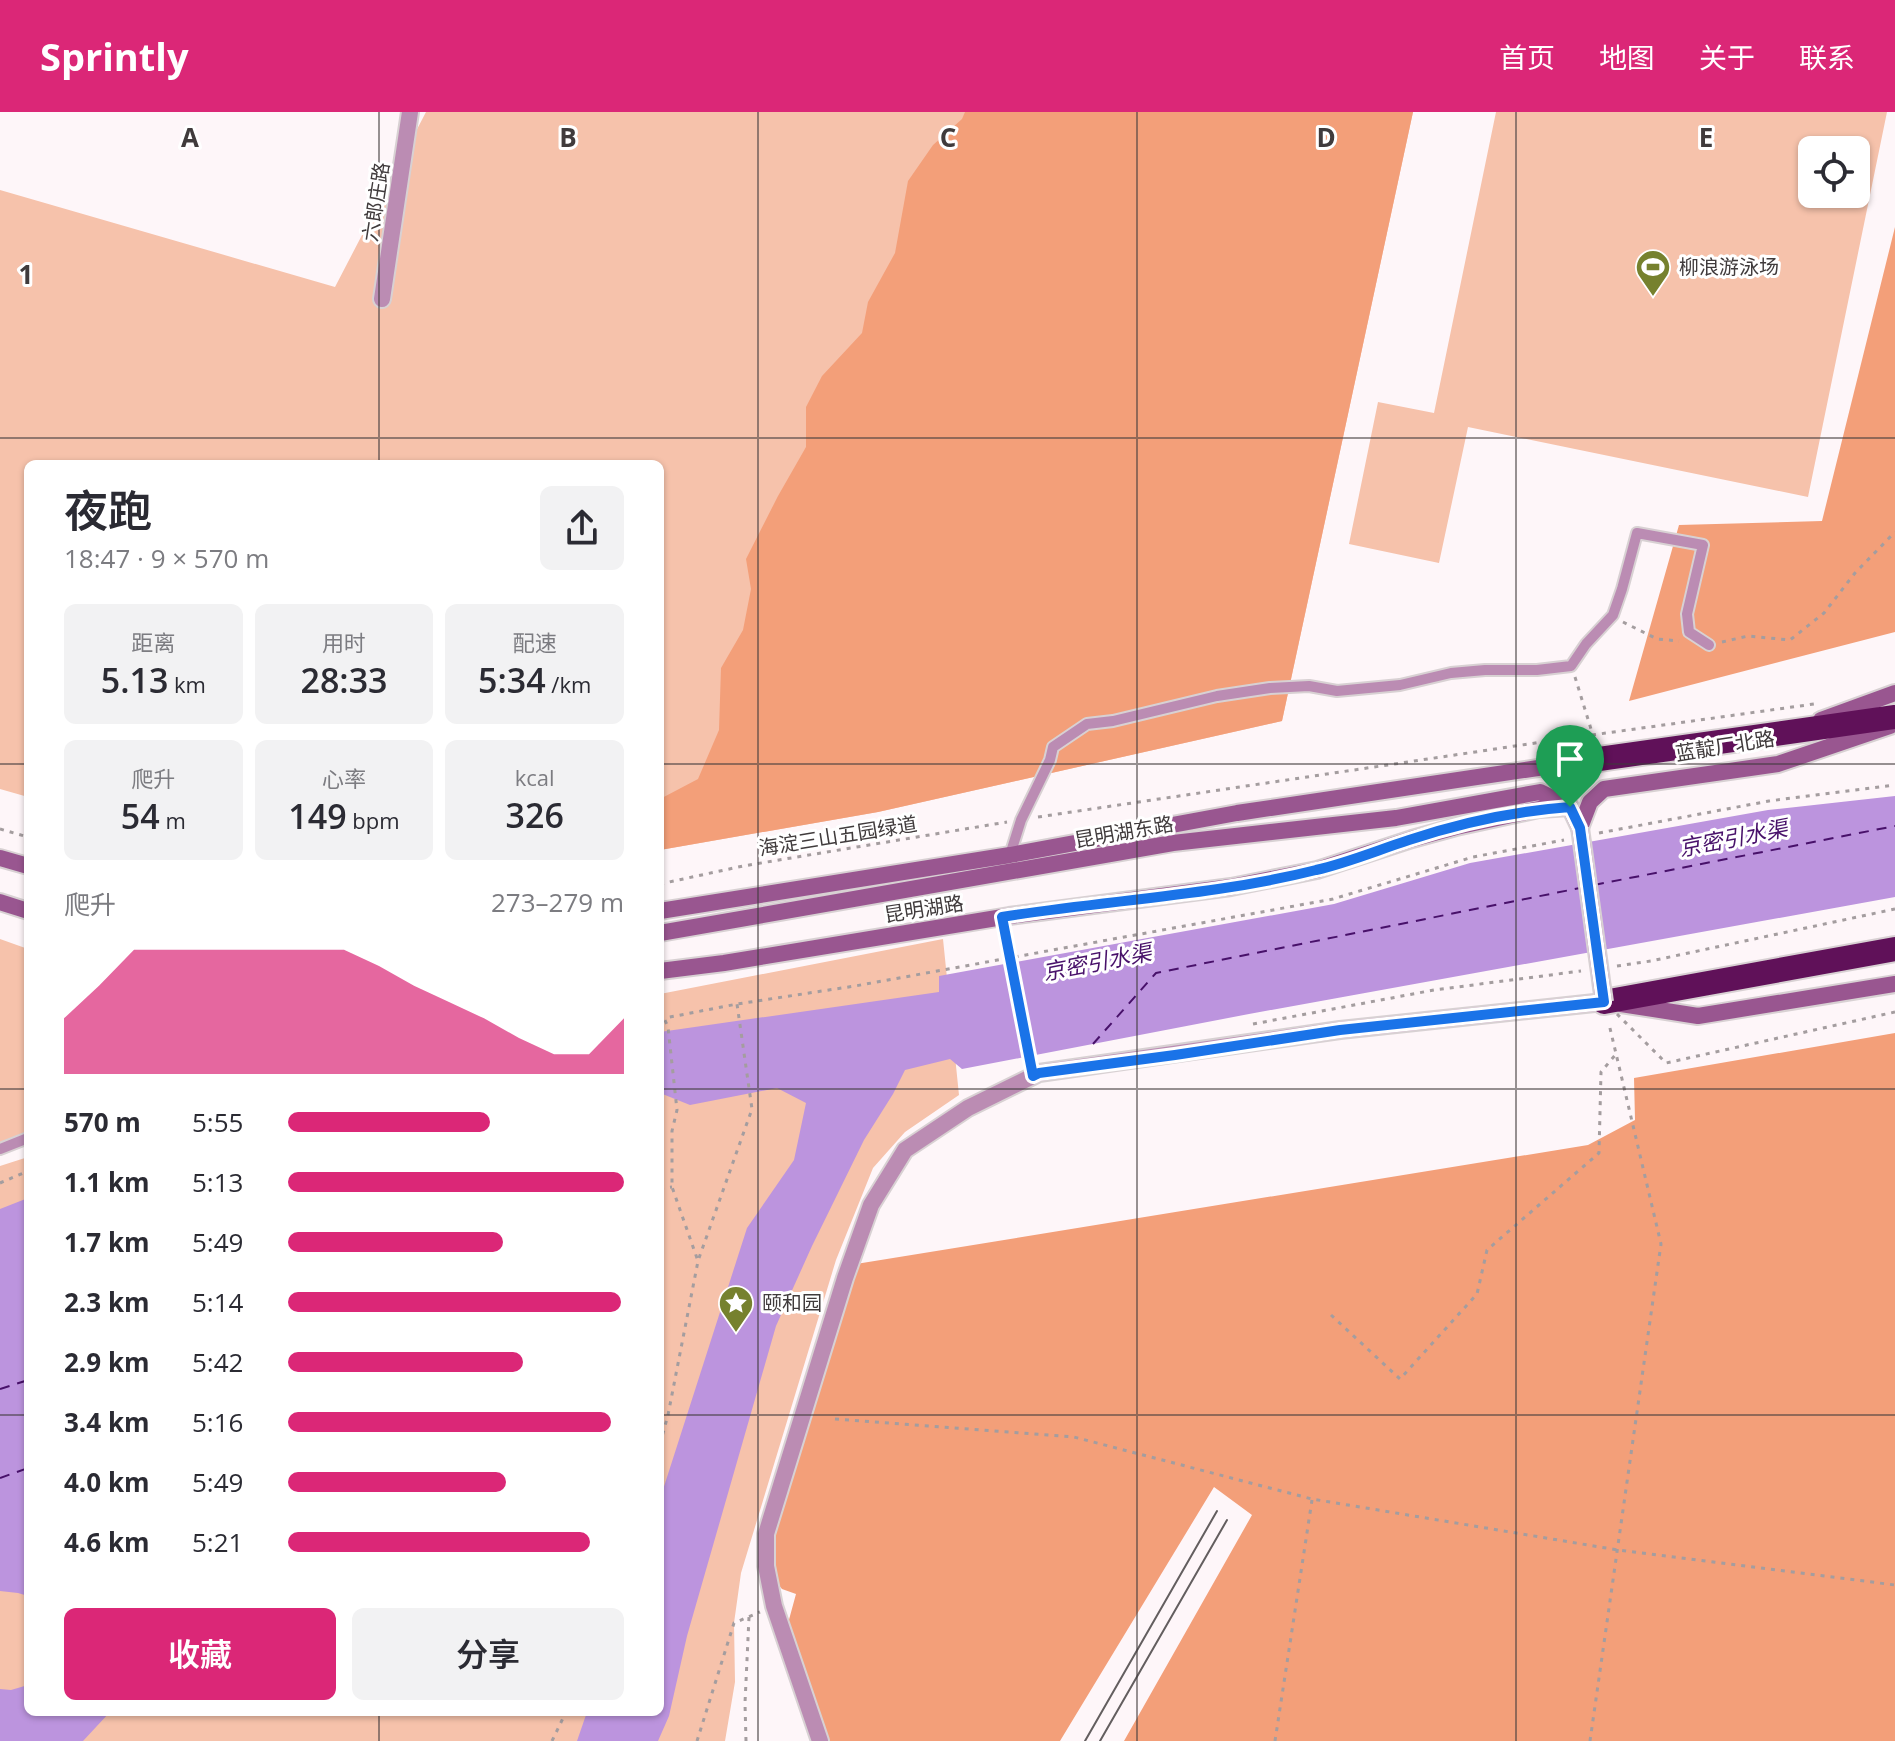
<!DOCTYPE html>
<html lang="zh">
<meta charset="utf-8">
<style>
:root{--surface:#fff;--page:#f2f2f3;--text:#2b2b33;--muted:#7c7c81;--accent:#db2777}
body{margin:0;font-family:"Open Sans","Noto Sans SC",sans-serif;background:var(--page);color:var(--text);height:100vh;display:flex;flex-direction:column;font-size:30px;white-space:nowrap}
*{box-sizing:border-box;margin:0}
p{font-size:26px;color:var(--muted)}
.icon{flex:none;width:44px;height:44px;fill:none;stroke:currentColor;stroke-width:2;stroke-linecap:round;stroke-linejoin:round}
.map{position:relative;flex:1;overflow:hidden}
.sheet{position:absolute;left:24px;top:348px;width:640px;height:1256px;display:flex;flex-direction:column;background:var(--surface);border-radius:12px;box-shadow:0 2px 6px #0004}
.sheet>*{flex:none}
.buttons{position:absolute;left:1798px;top:24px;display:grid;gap:16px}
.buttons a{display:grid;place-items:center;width:72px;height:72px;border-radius:12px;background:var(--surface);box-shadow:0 2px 6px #0004;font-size:40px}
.pin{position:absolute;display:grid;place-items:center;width:68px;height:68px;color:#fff;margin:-82px -34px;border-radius:50% 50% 50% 0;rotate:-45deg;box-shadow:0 0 8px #0007}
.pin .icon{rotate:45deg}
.round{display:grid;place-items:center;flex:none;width:84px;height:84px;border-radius:12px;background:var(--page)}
.summary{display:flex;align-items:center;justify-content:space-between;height:136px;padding:0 40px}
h1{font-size:44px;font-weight:600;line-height:60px}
.metrics{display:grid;grid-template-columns:repeat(3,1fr);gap:12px;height:136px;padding:8px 40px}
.metrics div{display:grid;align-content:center;border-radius:12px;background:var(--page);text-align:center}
.metrics b{font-size:34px;font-weight:600}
.metrics small{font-size:22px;font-weight:400}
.metrics p{font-size:22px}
.chart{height:224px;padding:16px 40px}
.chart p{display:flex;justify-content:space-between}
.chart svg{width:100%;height:144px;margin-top:8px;fill:var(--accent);opacity:.7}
.button{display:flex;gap:16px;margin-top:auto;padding:16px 40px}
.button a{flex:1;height:92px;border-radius:12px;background:var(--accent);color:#fff;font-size:32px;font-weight:600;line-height:92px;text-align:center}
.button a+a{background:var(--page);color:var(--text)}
ul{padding:0 40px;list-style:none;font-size:26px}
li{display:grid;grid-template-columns:128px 96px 1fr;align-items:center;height:60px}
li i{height:20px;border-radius:10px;background:var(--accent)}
header{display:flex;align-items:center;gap:48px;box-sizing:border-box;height:112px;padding:0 40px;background:var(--accent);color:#fff}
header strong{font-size:38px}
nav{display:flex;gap:44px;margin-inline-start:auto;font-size:28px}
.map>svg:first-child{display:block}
</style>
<header>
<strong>Sprintly</strong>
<nav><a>首页</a><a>地图</a><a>关于</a><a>联系</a></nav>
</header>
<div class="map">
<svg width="1895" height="1629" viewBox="0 0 1895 1629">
<rect width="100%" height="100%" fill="#fef6f9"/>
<g fill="#f6c2ab" fill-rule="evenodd">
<path d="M 426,0 L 1413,0 L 1282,609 L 878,700 L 660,738 L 660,352 L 28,352 L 28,685 L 0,677 L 0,78 L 335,175 Z"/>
<path d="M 1496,0 L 1887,0 L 1808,385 L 1468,315 L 1439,451 L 1349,432 L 1378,290 L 1434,301 ZM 1856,38 L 1856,82 L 1812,82 L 1812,38 Z"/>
<path d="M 0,827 L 28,837 L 28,1026 L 0,1037 Z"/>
<path d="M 943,827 L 959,983 L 905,1020 L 873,1056 L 836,1148 L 741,1461 L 734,1511 L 735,1570 L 725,1629 L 0,1629 L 0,1054 L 28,1045 L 28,1600 L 660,1600 L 660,882 Z"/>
</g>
<g fill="#f39f79">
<path d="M 965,0 L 1413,0 L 1282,609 L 878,700 L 660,738 L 660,687 L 698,667 L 719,618 L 721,556 L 743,518 L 751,477 L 746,447 L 778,384 L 806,335 L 806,295 L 822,264 L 862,221 L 868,190 L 895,141 L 908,69 L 933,33 L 962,7 Z"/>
<path d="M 1895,115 L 1895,520 L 1629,589 L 1679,413 L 1822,409 Z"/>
<path d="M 1895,921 L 1895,1629 L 1124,1629 L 1252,1403 L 1214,1375 L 1060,1629 L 823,1629 L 787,1515 L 796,1482 L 782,1477 L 775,1469 L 771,1418 L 856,1152 L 1588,1033 L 1635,1008 L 1634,966 Z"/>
</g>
<g fill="#bc94de">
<path d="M 1895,684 L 1895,785 L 1249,902 L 962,957 L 950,947 L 905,958 L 893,982 L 864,1028 L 812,1134 L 776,1214 L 687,1524 L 669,1604 L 658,1629 L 577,1629 L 587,1600 L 660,1600 L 660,1387 L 747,1116 L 794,1048 L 806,991 L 777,976 L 690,993 L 660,981 L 660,920 L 939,880 L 939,864 L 1334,792 L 1470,751 L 1768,698 Z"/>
<path d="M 28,1086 L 28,1484 L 18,1481 L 0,1479 L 0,1097 Z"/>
<path d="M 28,1573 L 28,1600 L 110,1600 L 83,1629 L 0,1629 L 0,1577 L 11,1578 Z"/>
</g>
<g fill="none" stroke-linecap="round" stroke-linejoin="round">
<g stroke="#48116a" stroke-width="2" stroke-dasharray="10 8" stroke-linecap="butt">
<path d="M 1594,773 L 1895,714"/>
<path d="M 1093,932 L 1156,861 L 1580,776"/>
<path d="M 0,1277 L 28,1268"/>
<path d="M 0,1366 L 28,1356"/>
</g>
<g stroke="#d8d1d3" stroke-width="14">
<g id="lane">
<path d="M 1010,743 L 1021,708 L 1050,648 L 1053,635 L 1087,612 L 1113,609 L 1217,584 L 1270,576 L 1309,574 L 1337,579 L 1400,573 L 1451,561 L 1485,558 L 1537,558 L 1571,554 L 1586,532 L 1613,503 L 1622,477 L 1637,421 L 1703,433 L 1687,502 L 1689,520 L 1709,533"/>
<path d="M 0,1037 L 28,1026"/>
</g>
</g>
<g stroke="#d8d1d3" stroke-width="20">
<g id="street">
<path d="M 382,187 L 410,0"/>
<path d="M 820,1629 L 774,1494 L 766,1454 L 766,1422 L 845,1166 L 871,1093 L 905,1038 L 968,996 L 1039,961 L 1340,918 L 1604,890"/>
</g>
</g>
<g stroke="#d8d1d3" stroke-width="20">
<g id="secondary">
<path d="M 1821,608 L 1895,581"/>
<path d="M 1580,716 L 1590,690 L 1604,677 L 1778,652 L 1890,614"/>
<path d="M 0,746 L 28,754"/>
<path d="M 0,790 L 28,799"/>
<path d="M 660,799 L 1010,743 L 1237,701 L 1578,650"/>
<path d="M 660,821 L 1173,731 L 1396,706 L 1540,680 L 1570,695 L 1580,716"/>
<path d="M 660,859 L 724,851 L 1009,804 L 1231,775 L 1317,758 L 1412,727 L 1456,715 L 1539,697 L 1570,695"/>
<path d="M 1621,892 L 1698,904 L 1895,872"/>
</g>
</g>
<g stroke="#d8d1d3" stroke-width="28">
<g id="highway">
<path d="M 1578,650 L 1895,605"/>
<path d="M 1604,890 L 1895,837"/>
</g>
</g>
<g stroke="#a49d9f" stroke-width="3" stroke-dasharray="4 6" stroke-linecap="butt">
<path d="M 1623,510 L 1657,527 L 1679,529"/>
<path d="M 1722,530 L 1748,524 L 1790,528 L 1824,501 L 1855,461 L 1895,420"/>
<path d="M 1575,565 L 1591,617"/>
<path d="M 1038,705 L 1542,630 L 1814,592"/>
<path d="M 0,717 L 28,725"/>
<path d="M 1599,721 L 1769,689 L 1895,673"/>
<path d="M 660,772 L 743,754 L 1007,710"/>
<path d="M 1617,854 L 1651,849 L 1895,797"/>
<path d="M 1020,894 L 1030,949"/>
<path d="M 660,907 L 737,892 L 855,874 L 1333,787 L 1473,745 L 1564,728"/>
<path d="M 1253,912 L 1434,878 L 1581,859"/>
<path d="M 0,1071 L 28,1059"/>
<path d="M 660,1076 L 672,1075"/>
<path d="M 699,1146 L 752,997 L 737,892"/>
<path d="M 1331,1203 L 1400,1267 L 1477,1182 L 1487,1138 L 1599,1041 L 1601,960 L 1616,942"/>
<path d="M 835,1307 L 1074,1325 L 1312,1387 L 1618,1438 L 1895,1473"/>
<path d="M 660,1332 L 668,1303 L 698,1149 L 672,1075 L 672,1019 L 677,998 L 668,915 L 664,906"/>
<path d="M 552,1629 L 566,1600"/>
<path d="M 697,1629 L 734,1511 L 760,1500"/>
<path d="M 746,1629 L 745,1591 L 749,1505"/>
<path d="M 1275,1629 L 1312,1388"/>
<path d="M 1590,1629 L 1661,1132 L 1609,912"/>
</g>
<use href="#lane" stroke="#bb8cb3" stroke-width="10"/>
<use href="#street" stroke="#bb8cb3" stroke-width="16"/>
<use href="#secondary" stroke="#995690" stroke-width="16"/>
<use href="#highway" stroke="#601159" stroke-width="24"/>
<g stroke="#635e5f" stroke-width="2">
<path d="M 1085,1629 L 1217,1399"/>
<path d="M 1100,1629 L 1227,1408"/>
</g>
<g stroke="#d8d1d3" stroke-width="20" stroke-linecap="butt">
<path id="secondary-bridge" d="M 1580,716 L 1604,890"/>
</g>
<g stroke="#a49d9f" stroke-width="3" stroke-dasharray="4 6" stroke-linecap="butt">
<path d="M 1002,805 L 1020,894"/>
<path d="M 1617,902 L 1666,951 L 1895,900"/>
</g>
<use href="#secondary-bridge" stroke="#995690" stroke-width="16"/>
</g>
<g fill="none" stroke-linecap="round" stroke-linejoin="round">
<g stroke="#fff" stroke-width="16">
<path id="route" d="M 1570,695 L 1580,716 L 1604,890 L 1340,918 L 1175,943 L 1039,961 L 1033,964 L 1002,805 C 1106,788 1213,784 1316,758 C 1347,751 1378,738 1409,728 C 1460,711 1516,699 1570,695 Z"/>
</g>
<use href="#route" stroke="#1a73e8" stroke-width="10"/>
</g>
<path fill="none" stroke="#403b3c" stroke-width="2" stroke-opacity="0.55" d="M 379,0 L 379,352M 758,0 L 758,1629M 1137,0 L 1137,1629M 1516,0 L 1516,1629M 0,326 L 1895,326M 0,652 L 28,652M 660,652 L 1895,652M 0,977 L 28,977M 660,977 L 1895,977M 0,1303 L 28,1303M 660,1303 L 1895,1303M 379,1600 L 379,1629"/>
<defs>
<g id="stadium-pin" transform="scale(1.8)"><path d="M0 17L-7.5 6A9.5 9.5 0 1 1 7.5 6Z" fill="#76812e" stroke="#fff"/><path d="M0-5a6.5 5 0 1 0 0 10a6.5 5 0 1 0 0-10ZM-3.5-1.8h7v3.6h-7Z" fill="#fff"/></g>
<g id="sight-pin" transform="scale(1.8)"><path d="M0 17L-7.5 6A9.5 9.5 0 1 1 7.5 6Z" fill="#76812e" stroke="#fff"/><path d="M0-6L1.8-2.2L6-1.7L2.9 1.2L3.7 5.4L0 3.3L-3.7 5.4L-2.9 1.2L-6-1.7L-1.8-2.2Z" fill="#fff"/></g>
</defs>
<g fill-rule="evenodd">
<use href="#stadium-pin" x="1653" y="155"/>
<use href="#sight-pin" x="736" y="1191"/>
</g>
<g text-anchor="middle" stroke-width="6" stroke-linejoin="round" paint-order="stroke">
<g font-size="20" fill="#403b3c" stroke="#fff">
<text transform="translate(376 90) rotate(-81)" y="7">六郎庄路</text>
<text transform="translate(1725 634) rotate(-9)" y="7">蓝靛厂北路</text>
<text transform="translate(1124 720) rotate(-10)" y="7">昆明湖东路</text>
<text transform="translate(838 724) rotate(-9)" y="7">海淀三山五园绿道</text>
<text transform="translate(924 797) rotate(-9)" y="7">昆明湖路</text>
</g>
<g font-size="20" fill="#403b3c" stroke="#fff" text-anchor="start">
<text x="1679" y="162">柳浪游泳场</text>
<text x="762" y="1198">颐和园</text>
</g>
<g font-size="22" font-style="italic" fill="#48116a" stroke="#fff">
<text transform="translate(1733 726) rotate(-11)" y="8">京密引水渠</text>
<text transform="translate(1097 850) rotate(-11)" y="8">京密引水渠</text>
</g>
</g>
<g font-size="26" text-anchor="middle" font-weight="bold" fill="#403b3c" stroke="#fff" stroke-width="6" stroke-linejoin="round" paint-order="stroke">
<text x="190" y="35">A</text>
<text x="568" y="35">B</text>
<text x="948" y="35">C</text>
<text x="1326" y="35">D</text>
<text x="1706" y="35">E</text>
<text x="26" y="172">1</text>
</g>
</svg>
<div class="buttons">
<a><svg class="icon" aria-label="locate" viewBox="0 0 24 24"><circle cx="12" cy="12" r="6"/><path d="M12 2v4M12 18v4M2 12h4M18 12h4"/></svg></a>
</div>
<div class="pin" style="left:1570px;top:695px;background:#1e9e55"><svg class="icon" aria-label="arrive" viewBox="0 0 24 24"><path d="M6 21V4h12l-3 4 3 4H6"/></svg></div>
<section class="sheet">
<div class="summary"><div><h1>夜跑</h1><p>18:47 · 9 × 570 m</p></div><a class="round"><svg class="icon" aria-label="share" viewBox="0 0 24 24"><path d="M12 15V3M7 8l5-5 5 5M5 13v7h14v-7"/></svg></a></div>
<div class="metrics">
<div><p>距离</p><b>5.13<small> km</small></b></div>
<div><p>用时</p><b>28:33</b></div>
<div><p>配速</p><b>5:34<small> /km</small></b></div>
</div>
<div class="metrics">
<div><p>爬升</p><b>54<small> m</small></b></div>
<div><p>心率</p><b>149<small> bpm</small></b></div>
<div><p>kcal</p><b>326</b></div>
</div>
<div class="chart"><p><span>爬升</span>273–279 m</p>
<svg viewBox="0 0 160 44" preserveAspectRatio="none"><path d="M0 44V27L10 17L20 6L30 6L40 6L50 6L60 6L70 6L80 6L90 11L100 17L110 22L120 27L130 33L140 38L150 38L160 27V44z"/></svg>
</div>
<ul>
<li><b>570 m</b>5:55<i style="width:60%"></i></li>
<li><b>1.1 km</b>5:13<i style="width:100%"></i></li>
<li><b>1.7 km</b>5:49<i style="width:64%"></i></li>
<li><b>2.3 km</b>5:14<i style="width:99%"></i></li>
<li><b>2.9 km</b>5:42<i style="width:70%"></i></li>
<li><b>3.4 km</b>5:16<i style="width:96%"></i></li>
<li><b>4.0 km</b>5:49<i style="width:65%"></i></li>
<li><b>4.6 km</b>5:21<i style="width:90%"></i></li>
</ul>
<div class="button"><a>收藏</a><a>分享</a></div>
</section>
</div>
